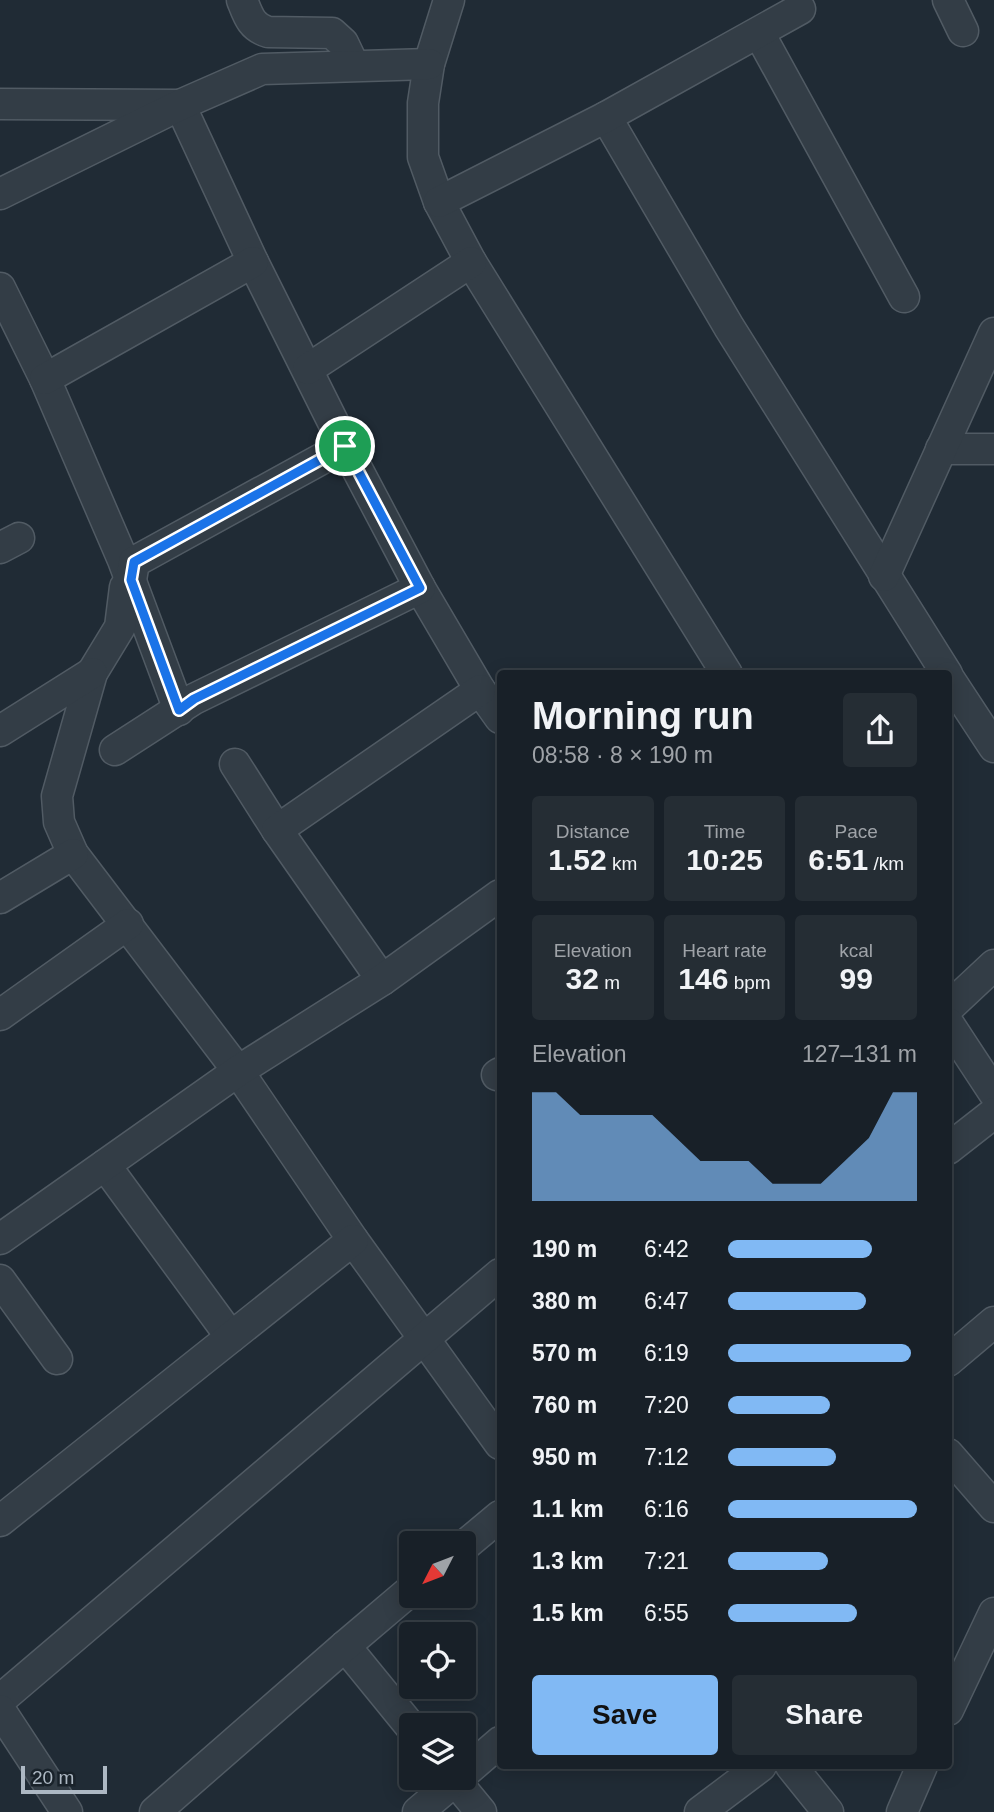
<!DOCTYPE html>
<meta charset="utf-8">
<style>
:root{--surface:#182028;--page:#252d34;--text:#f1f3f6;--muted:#9fa3a8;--line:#363e45;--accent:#81b9f4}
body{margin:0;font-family:Arial,sans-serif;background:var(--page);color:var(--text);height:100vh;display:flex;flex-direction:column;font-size:26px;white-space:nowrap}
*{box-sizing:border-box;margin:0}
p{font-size:23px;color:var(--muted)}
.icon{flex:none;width:38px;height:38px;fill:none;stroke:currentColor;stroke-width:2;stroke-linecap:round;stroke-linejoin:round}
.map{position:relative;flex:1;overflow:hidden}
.side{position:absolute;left:497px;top:670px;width:455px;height:1099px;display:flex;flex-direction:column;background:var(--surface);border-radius:7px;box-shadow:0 4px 18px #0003,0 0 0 2px var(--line)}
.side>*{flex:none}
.needle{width:46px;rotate:228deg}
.buttons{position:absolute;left:399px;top:1531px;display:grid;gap:14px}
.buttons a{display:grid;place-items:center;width:77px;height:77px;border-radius:7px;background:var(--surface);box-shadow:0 4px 18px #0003,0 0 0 2px var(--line);font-size:35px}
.scale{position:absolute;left:21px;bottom:18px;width:86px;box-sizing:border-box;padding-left:7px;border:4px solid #adb8c3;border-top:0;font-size:19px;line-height:24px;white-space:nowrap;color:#adb8c3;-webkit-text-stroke:5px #19222a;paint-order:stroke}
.pin{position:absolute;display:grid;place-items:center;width:60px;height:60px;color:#fff;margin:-30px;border:4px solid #fff;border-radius:50%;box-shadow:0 2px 7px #0007}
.round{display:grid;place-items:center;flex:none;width:74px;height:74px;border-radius:7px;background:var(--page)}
.overview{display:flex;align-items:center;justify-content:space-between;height:119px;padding:0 35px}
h1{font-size:38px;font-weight:800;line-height:52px}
.metrics{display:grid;grid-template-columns:repeat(3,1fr);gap:10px;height:119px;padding:7px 35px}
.metrics div{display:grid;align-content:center;border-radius:7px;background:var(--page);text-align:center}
.metrics b{font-size:30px;font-weight:800}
.metrics small{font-size:19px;font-weight:400}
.metrics p{font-size:19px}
.chart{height:196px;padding:14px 35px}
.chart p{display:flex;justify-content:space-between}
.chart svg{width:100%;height:126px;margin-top:7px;fill:var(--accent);opacity:.7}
.cta{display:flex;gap:14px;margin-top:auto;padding:14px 35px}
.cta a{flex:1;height:80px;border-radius:7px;background:var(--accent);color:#111;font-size:28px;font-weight:800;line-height:80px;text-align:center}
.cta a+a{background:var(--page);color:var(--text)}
ul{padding:0 35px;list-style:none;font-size:23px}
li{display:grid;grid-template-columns:112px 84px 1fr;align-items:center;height:52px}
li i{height:18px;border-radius:9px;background:var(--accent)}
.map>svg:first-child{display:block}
</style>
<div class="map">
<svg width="994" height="1812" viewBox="0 0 994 1812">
<rect width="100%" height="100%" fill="#202b35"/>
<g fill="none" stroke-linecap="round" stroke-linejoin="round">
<g stroke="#515b64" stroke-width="33">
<g id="minor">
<path d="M 242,0 C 248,15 251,27 268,32 L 332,33 L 343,43 L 353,64"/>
<path d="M 449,0 L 429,64 L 423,103 L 423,157 L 439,202 L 471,262 L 727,674"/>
<path d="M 948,0 L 963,31"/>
<path d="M 759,33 L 904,297"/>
<path d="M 0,104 L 180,105 L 253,262 L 345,446 L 420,588 L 480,690 L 500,718"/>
<path d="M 606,117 L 729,327 L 947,674"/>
<path d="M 0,194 L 180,105 L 262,69 L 429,64"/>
<path d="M 439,202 L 606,117 L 800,9"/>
<path d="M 0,288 L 45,379 L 123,560 L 179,710"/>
<path d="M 308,369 L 471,262"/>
<path d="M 45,379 L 253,262"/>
<path d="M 345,446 L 134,562 L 131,580 L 125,587 L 120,627 L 92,673 L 57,796 L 59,822 L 73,854 L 238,1071 L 353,1240 L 500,1444"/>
<path d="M 941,449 L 994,449"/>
<path d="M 0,548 L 19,538"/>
<path d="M 884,576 L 994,333"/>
<path d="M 948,677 L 994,747"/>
<path d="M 0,731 L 92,673"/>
<path d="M 115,750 L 194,699 L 420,588"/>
<path d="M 235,764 L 277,830"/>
<path d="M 0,898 L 73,854"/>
<path d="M 382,980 L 277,830 L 480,690"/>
<path d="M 948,1008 L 994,965"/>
<path d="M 0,1015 L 128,924"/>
<path d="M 948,1023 L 994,1093"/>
<path d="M 497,1075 L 500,1073"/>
<path d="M 948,1149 L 994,1113"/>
<path d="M 105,1165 L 231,1337"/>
<path d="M 0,1239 L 238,1071 L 382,980 L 500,895"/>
<path d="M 0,1280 L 57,1359"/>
<path d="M 948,1361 L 994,1322"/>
<path d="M 948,1454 L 994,1507"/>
<path d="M 0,1521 L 353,1240"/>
<path d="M 464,1546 L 500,1516"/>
<path d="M 345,1646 L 411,1727"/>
<path d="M 0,1700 L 500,1274"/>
<path d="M 0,1710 L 67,1812"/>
<path d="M 948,1710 L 994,1613"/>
<path d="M 791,1766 L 828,1812"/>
<path d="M 464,1773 L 500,1742"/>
<path d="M 453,1778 L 481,1812"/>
<path d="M 155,1812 L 345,1646 L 411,1590"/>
<path d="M 418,1812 L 458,1778"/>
<path d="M 700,1812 L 761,1766"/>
<path d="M 902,1812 L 922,1766"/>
</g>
</g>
<use href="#minor" stroke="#333d46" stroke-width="30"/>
</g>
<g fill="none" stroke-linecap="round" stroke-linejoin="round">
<g stroke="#fff" stroke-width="14">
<path id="route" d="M 345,446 L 420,588 L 194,699 L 179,710 L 131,580 L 134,562 Z"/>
</g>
<use href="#route" stroke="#1a73e8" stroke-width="9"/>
</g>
</svg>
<div class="buttons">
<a><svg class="needle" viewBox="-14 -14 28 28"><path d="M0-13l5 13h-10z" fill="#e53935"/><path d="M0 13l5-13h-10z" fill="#9fa3a8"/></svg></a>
<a><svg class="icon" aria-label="locate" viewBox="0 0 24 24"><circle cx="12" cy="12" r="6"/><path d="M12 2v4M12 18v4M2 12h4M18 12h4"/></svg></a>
<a><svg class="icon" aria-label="layers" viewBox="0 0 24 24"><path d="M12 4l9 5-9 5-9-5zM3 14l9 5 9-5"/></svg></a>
</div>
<div class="scale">20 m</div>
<div class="pin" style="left:345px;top:446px;background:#1e9e55"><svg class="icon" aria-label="arrive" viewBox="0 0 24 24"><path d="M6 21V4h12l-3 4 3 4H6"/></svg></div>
<section class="side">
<div class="overview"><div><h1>Morning run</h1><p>08:58 · 8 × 190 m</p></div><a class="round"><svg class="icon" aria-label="share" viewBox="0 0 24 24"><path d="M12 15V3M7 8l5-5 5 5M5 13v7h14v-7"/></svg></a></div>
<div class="metrics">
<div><p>Distance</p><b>1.52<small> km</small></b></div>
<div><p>Time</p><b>10:25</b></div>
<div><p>Pace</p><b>6:51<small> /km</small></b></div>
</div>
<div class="metrics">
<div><p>Elevation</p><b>32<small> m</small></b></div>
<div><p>Heart rate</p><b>146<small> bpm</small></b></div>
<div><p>kcal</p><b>99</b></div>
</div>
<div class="chart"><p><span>Elevation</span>127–131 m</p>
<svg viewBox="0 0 160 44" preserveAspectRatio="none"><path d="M0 44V6L10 6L20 14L30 14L40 14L50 14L60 22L70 30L80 30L90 30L100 38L110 38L120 38L130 30L140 22L150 6L160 6V44z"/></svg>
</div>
<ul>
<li><b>190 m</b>6:42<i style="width:76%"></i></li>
<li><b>380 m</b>6:47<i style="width:73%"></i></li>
<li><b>570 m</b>6:19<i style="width:97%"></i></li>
<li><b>760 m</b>7:20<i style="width:54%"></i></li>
<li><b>950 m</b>7:12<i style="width:57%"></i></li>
<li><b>1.1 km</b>6:16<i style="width:100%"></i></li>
<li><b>1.3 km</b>7:21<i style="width:53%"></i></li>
<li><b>1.5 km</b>6:55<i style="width:68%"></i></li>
</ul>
<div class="cta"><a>Save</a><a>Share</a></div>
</section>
</div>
